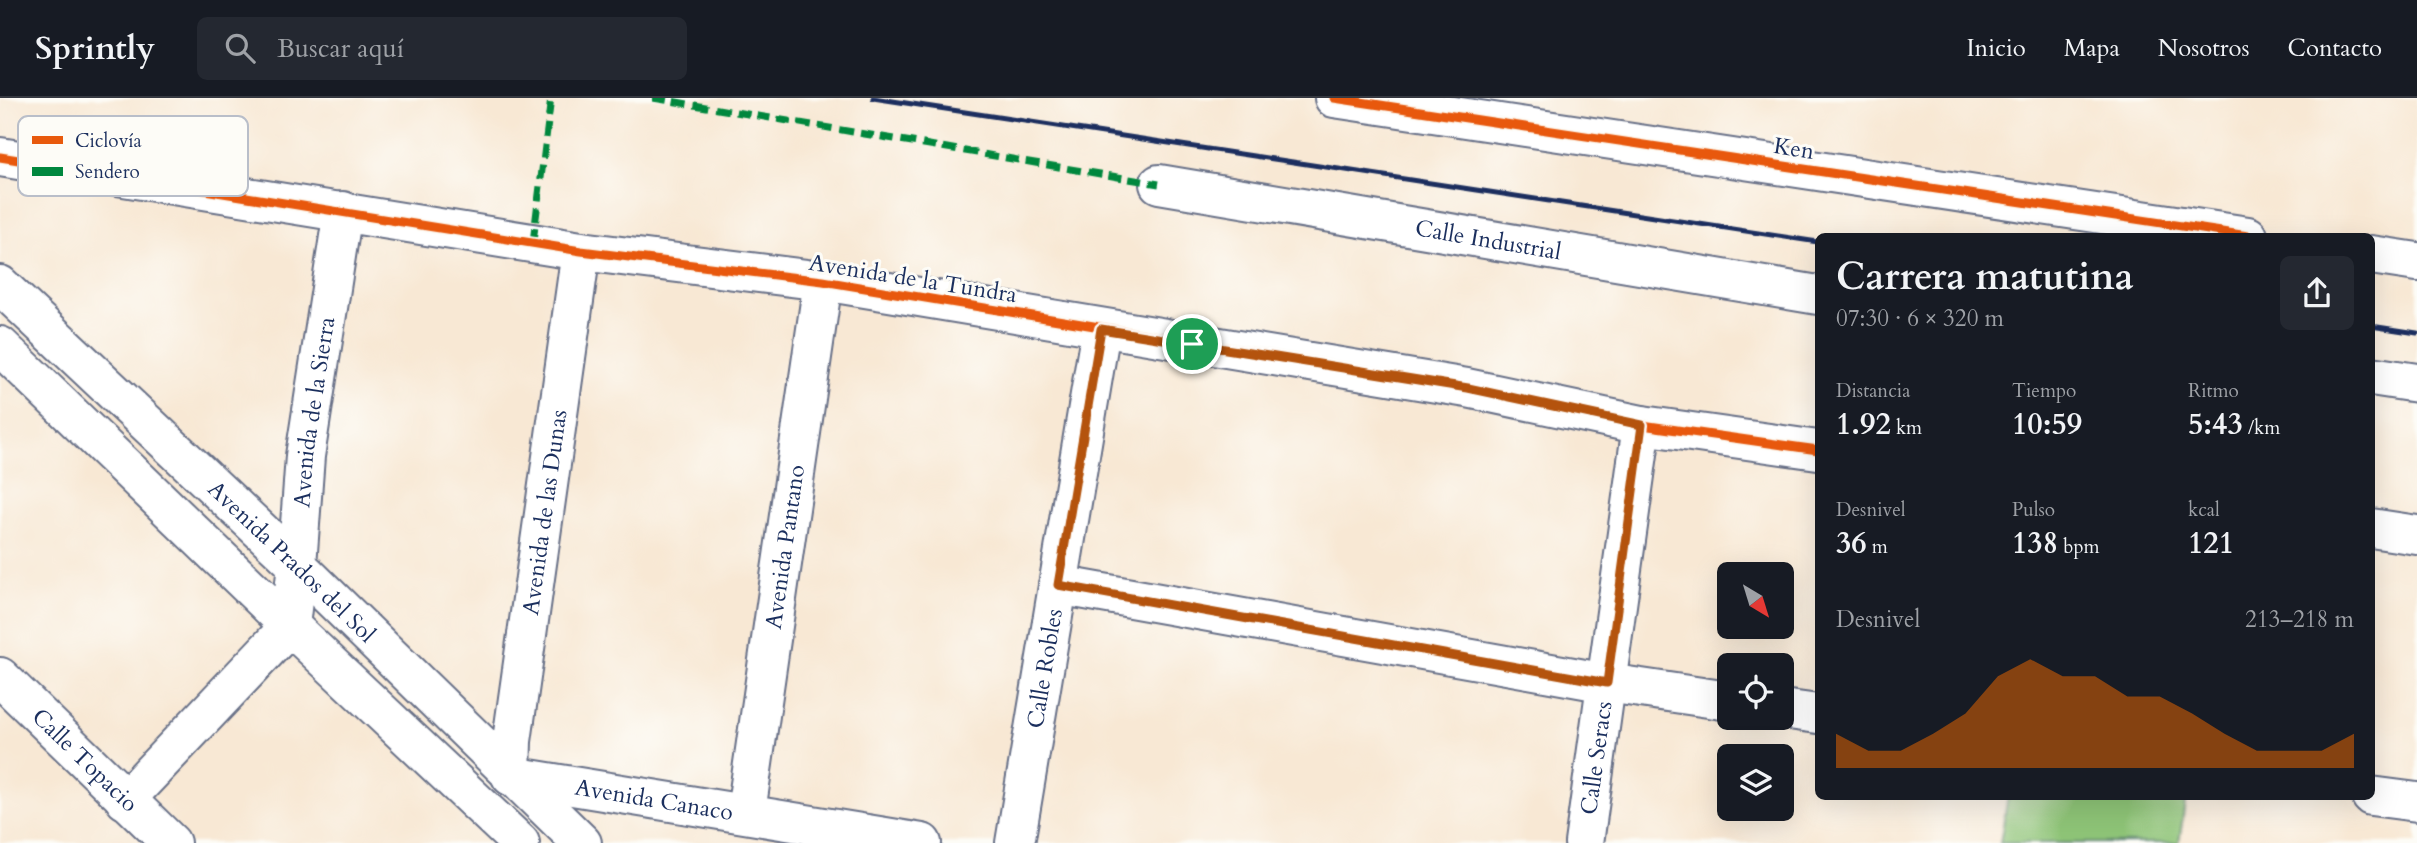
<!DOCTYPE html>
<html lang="es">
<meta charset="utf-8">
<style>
:root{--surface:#171b24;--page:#242831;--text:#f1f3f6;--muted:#9ea1a6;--line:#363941;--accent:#b45309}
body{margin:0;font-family:Cardo,serif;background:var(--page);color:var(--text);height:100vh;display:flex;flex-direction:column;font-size:26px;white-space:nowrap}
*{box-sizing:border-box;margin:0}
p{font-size:23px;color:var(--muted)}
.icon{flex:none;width:38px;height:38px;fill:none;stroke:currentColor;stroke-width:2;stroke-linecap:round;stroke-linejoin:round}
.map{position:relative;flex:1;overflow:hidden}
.details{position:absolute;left:1815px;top:135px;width:560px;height:567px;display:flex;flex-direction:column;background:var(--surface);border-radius:10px;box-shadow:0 7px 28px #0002}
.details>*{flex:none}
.needle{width:46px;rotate:142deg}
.buttons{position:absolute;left:1717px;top:464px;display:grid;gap:14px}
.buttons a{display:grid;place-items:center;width:77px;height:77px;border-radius:10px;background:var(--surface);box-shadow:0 7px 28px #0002;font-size:35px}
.pin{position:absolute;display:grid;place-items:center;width:60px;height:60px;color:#fff;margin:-30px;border:4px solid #fff;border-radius:50%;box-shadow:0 2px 7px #0007}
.round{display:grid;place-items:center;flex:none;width:74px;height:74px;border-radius:10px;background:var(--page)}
.head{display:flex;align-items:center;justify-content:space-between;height:119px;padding:0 21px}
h1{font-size:38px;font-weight:700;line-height:52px}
.metrics{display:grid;grid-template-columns:repeat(3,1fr);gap:10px;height:119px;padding:7px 21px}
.metrics div{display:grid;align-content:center}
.metrics b{font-size:30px;font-weight:700}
.metrics small{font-size:19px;font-weight:400}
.metrics p{font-size:19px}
.chart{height:196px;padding:14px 21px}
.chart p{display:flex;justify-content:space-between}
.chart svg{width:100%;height:126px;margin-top:7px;fill:var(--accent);opacity:.7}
header{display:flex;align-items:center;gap:42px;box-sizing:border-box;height:98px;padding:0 35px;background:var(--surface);border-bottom:2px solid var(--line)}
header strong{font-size:33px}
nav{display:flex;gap:38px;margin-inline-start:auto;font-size:24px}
.search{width:490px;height:63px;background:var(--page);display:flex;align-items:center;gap:18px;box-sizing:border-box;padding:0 24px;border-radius:10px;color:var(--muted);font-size:26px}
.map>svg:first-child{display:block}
</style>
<header>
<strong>Sprintly</strong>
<div class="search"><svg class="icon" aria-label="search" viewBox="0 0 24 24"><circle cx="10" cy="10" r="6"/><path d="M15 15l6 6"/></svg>Buscar aquí</div>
<nav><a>Inicio</a><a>Mapa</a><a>Nosotros</a><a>Contacto</a></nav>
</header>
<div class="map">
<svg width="2417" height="745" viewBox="0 0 2417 745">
<rect width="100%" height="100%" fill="#fdfcf7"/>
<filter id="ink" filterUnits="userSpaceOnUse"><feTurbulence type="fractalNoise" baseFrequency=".0143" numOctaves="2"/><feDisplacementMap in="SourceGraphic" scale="14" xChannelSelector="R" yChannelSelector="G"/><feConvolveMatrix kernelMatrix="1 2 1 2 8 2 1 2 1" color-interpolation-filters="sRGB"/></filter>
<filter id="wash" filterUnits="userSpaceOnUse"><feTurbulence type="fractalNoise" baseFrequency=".00686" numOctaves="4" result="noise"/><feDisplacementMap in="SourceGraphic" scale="28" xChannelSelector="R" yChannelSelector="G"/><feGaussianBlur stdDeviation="1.57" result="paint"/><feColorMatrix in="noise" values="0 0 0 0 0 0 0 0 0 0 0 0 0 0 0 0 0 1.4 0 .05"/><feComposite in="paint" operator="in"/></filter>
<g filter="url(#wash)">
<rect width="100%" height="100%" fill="#f8e8d4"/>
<path fill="#8dc376" stroke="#54796a" stroke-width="2" d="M 2008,698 L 2186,698 L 2179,745 L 2000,745 Z"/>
</g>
<g filter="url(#ink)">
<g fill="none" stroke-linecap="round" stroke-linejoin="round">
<g stroke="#687087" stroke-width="42">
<g id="minor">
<path d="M 1334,0 L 2248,138"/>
<path d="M 0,59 L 581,153 L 823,183 L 1467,290 L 1642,327 L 1818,352"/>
<path id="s1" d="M 1159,86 L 1818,197"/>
<path d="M 2371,157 L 2417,164"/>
<path id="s2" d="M 0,187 L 297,467 L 582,745"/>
<path d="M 0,248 L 290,528 L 520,745"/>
<path d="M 2371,278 L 2417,285"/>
<path d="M 2371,430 L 2417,437"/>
<path d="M 1058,487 L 1607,585 L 1729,603"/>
<path id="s3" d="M 0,579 L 171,745"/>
<path d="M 1782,611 L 1818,616"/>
<path id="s4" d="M 511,678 L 512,643 L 581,153"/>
<path id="s5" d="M 511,678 L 922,745"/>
<path d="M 2371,698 L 2417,704"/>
<path id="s6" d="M 125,702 L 290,528 L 297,467 L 305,358 L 343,113"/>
<path id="s7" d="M 746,714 L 823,183"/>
<path id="s8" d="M 1015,745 L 1101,231"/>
<path id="s9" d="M 1584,745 L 1642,327"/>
</g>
</g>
<use href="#minor" stroke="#fff" stroke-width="38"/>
<g stroke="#1b2f5e" stroke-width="5">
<path d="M 873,0 L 1818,144"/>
<path d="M 2371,228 L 2417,235"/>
</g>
<g stroke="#00873e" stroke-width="7" stroke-dasharray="14 7" stroke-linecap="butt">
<path d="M 653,0 L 1159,86"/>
<path d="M 533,144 L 551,0"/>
</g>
<g stroke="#fdfcf7" stroke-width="13">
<g id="cycleway">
<path d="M 1334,0 L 2248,138"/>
<path d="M 0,59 L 581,153 L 823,183 L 1467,290 L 1642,327 L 1818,352"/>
</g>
</g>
<use href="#cycleway" stroke="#e8590c" stroke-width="9"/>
</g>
</g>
<g fill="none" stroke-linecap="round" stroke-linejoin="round" filter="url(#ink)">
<g stroke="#fff" stroke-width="14">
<path id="route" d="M 1101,231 L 1468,290 L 1642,327 L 1607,585 L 1058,487 Z"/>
</g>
<use href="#route" stroke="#b45309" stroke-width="9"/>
</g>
<g text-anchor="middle" stroke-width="6" stroke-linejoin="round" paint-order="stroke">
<g font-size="23" fill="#1b2f5e" stroke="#fdfcf7">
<text transform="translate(1794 50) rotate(9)" y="8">Ken</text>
<text dy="8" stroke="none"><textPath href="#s1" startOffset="334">Calle Industrial</textPath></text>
<text transform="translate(913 180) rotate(9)" y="8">Avenida de la Tundra</text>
<text dy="8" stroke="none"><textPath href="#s6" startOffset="455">Avenida de la Sierra</textPath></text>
<text dy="8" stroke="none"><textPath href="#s4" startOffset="266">Avenida de las Dunas</textPath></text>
<text dy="8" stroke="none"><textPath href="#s7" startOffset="268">Avenida Pantano</textPath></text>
<text dy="8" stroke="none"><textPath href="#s2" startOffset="402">Avenida Prados del Sol</textPath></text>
<text dy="8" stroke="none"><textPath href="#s8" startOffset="177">Calle Robles</textPath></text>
<text dy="8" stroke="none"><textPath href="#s9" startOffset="86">Calle Seracs</textPath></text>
<text dy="8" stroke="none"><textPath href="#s3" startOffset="119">Calle Topacio</textPath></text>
<text dy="8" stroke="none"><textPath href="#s5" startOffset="145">Avenida Canaco</textPath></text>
</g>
</g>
<rect x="18" y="18" width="230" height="80" rx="10" fill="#fdfcf7" stroke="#b9bec9" stroke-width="2"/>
<rect x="32" y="38" width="31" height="8" fill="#e8590c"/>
<rect x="32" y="69" width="31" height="9" fill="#00873e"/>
<g font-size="19" fill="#1b2f5e">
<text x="75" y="49">Ciclovía</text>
<text x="75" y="80">Sendero</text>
</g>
</svg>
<div class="buttons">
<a><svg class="needle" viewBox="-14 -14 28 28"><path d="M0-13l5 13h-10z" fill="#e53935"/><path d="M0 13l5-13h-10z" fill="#9ea1a6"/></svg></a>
<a><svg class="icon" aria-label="locate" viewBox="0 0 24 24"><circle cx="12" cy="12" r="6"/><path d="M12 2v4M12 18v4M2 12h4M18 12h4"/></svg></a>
<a><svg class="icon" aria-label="layers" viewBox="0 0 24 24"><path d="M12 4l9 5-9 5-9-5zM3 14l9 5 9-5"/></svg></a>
</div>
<div class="pin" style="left:1192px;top:246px;background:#1e9e55"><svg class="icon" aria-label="arrive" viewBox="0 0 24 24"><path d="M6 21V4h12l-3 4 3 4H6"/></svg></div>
<section class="details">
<div class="head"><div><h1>Carrera matutina</h1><p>07:30 · 6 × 320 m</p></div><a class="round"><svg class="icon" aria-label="share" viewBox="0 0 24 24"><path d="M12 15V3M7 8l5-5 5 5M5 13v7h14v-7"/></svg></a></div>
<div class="metrics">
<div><p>Distancia</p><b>1.92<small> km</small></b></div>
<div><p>Tiempo</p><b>10:59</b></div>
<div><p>Ritmo</p><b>5:43<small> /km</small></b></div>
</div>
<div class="metrics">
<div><p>Desnivel</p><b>36<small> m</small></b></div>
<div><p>Pulso</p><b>138<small> bpm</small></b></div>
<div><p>kcal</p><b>121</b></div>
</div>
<div class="chart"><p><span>Desnivel</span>213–218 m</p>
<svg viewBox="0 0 160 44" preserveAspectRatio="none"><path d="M0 44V32L10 38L20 38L30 32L40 25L50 12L60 6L70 12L80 12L90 19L100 19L110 25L120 32L130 38L140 38L150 38L160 32V44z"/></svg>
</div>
</section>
</div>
